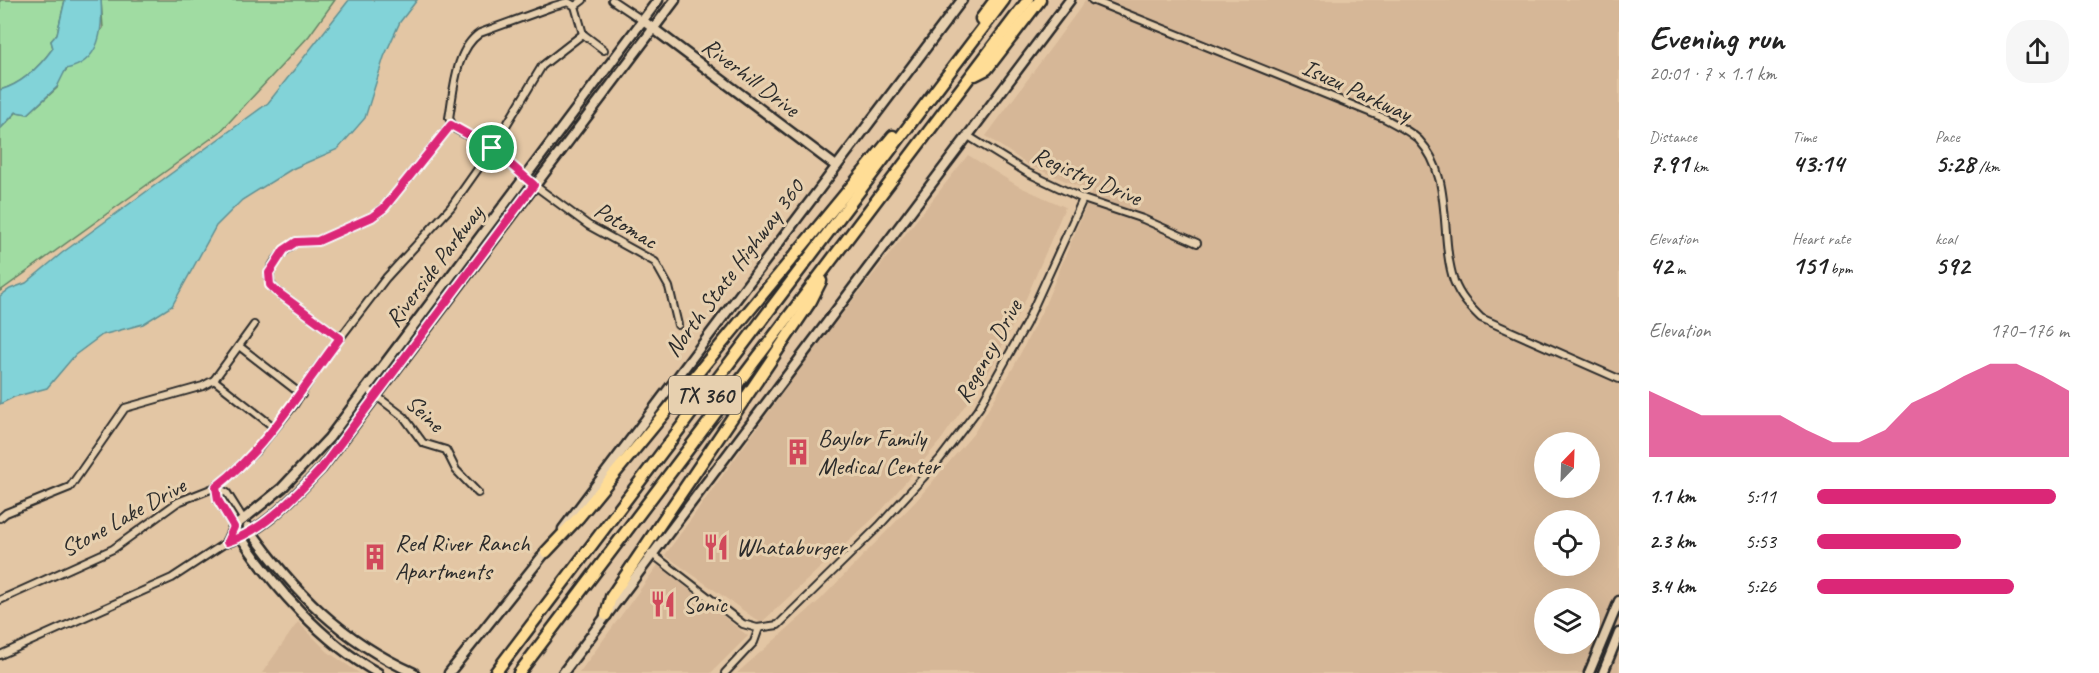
<!DOCTYPE html>
<meta charset="utf-8">
<style>
:root{--surface:#fff;--page:#f6f6f6;--text:#222;--muted:#767676;--accent:#db2777}
body{margin:0;font-family:Caveat,sans-serif;background:var(--page);color:var(--text);height:100vh;display:flex;flex-direction:column;font-size:22px;white-space:nowrap}
*{box-sizing:border-box;margin:0}
p{font-size:20px;color:var(--muted)}
.icon{flex:none;width:33px;height:33px;fill:none;stroke:currentColor;stroke-width:2;stroke-linecap:round;stroke-linejoin:round}
.map{position:relative;flex:1;overflow:hidden}
.panel{display:flex;flex-direction:column;background:var(--surface);width:480px}
.panel>*{flex:none}
.needle{width:39px;rotate:23deg}
.fabs{position:absolute;left:1534px;top:432px;display:grid;gap:12px}
.fabs a{display:grid;place-items:center;width:66px;height:66px;border-radius:50%;background:var(--surface);box-shadow:0 6px 24px #0002;font-size:30px}
.pin{position:absolute;display:grid;place-items:center;width:51px;height:51px;color:#fff;margin:-26px;border:3px solid #fff;border-radius:50%;box-shadow:0 2px 6px #0007}
.round{display:grid;place-items:center;flex:none;width:63px;height:63px;border-radius:24px;background:var(--page)}
.head{display:flex;align-items:center;justify-content:space-between;height:102px;padding:0 30px}
h1{font-size:33px;font-weight:700;line-height:45px}
.figures{display:grid;grid-template-columns:repeat(3,1fr);gap:9px;height:102px;padding:6px 30px}
.figures div{display:grid;align-content:center}
.figures b{font-size:26px;font-weight:700}
.figures small{font-size:16px;font-weight:400}
.figures p{font-size:16px}
.chart{height:168px;padding:12px 30px}
.chart p{display:flex;justify-content:space-between}
.chart svg{width:100%;height:108px;margin-top:6px;fill:var(--accent);opacity:.7}
ul{padding:0 30px;list-style:none;font-size:20px}
li{display:grid;grid-template-columns:96px 72px 1fr;align-items:center;height:45px}
li i{height:15px;border-radius:8px;background:var(--accent)}
main{display:flex;flex:1;min-height:0}
.map>svg:first-child{display:block}
</style>
<main>
<div class="map">
<svg width="1619" height="673" viewBox="0 0 1619 673">
<rect width="100%" height="100%" fill="#e3c6a4"/>
<filter id="ink" filterUnits="userSpaceOnUse"><feTurbulence type="fractalNoise" baseFrequency=".0167" numOctaves="2"/><feDisplacementMap in="SourceGraphic" scale="12" xChannelSelector="R" yChannelSelector="G"/><feConvolveMatrix kernelMatrix="1 2 1 2 8 2 1 2 1" color-interpolation-filters="sRGB"/></filter>
<g filter="url(#ink)">
<g fill="#d6b797" fill-rule="evenodd">
<path d="M 1086,0 L 1619,0 L 1619,673 L 737,673 L 820,600 L 916,501 L 974,433 L 1013,368 L 1044,307 L 1092,192 L 1030,166 L 986,136 ZM 1545,442 L 1590,442 L 1590,488 L 1545,488 ZM 1545,520 L 1590,520 L 1590,566 L 1545,566 ZM 1545,598 L 1590,598 L 1590,644 L 1545,644 Z"/>
<path d="M 968,155 L 1018,186 L 1065,207 L 1025,301 L 991,368 L 941,440 L 881,511 L 761,623 L 665,555 L 816,347 Z"/>
<path d="M 658,565 L 748,636 L 711,673 L 579,673 Z"/>
<path d="M 298,622 L 328,652 L 359,673 L 262,673 Z"/>
</g>
<g fill="#a0dca2" stroke="#668466" stroke-width="1.5">
<path d="M 0,0 L 65,0 L 57,34 L 51,41 L 53,48 C 40,66 22,84 0,90 Z"/>
<path d="M 101,0 L 335,0 L 309,36 L 220,132 L 0,291 L 0,129 L 17,112 L 28,114 L 57,88 L 60,77 L 103,28 Z"/>
</g>
<g fill="#82d3d8" stroke="#5f9093" stroke-width="1.5">
<path d="M 65,0 L 101,0 C 103,29 101,62 66,69 L 57,87 L 28,114 L 16,112 L 0,129 L 0,90 C 22,84 40,66 53,48 L 51,41 L 57,34 Z"/>
<path d="M 349,0 L 417,0 L 400,22 L 384,57 L 365,118 L 338,149 L 292,169 L 242,200 L 216,226 L 172,306 L 143,324 L 102,335 L 75,355 L 47,388 L 14,397 L 0,404 L 0,296 L 10,289 L 26,283 L 62,253 L 268,103 Z"/>
</g>
<g fill="none" stroke-linecap="round" stroke-linejoin="round">
<g stroke="#2b2b2b" stroke-width="10">
<g id="street">
<path d="M 583,0 L 575,6 L 583,34 L 604,50"/>
<path d="M 612,0 L 642,20"/>
<path d="M 1092,0 L 1384,118 C 1395,124 1410,131 1419,140 C 1454,177 1439,237 1454,281 C 1460,297 1470,307 1481,318 L 1619,379"/>
<path d="M 575,6 L 568,2 L 554,6 L 480,33 C 455,50 454,90 449,118 L 454,128 L 492,149 L 534,185 L 588,225 L 655,262 L 669,287 L 678,325"/>
<path d="M 968,136 L 1028,173 L 1083,199 L 1143,219 L 1197,243"/>
<path d="M 340,338 L 276,291 C 258,272 281,253 296,242 L 318,241 L 372,217 L 384,208 L 451,125"/>
<path d="M 239,346 L 302,395"/>
<path d="M 214,380 L 275,428"/>
<path d="M 366,388 L 404,417 L 423,443 L 446,450 L 456,470 L 478,493"/>
<path d="M 216,487 L 218,500 L 234,527"/>
<path d="M 216,487 L 227,493 L 244,520"/>
<path d="M 0,518 L 6,513 L 70,487 L 125,408 L 203,386 L 214,380 L 254,325"/>
<path d="M 651,553 L 743,624 L 757,628 L 778,625 L 879,526 L 940,459 L 979,408 L 1026,324 L 1083,199"/>
<path d="M 0,600 L 113,549 L 178,502 L 216,487 L 226,479 L 257,450 L 294,405 L 318,367 L 386,278 L 451,207 L 492,149 L 542,66 L 583,34"/>
<path d="M 0,655 L 172,578 L 227,542"/>
<path d="M 725,673 L 754,642 L 759,628"/>
</g>
</g>
<g stroke="#2b2b2b" stroke-width="13">
<g id="secondary">
<path d="M 642,20 L 836,166"/>
<path d="M 248,527 C 294,592 341,640 414,673"/>
<path d="M 563,529 L 962,0"/>
<path d="M 238,533 C 273,586 322,642 378,673"/>
<path d="M 227,542 C 265,531 294,496 321,469 L 675,0"/>
<path d="M 227,542 L 234,527 L 282,488 L 329,438 L 658,0"/>
<path d="M 449,673 L 548,549"/>
<path d="M 563,673 L 1070,0"/>
<path d="M 1589,673 L 1619,601"/>
<path d="M 1603,673 L 1619,633"/>
</g>
</g>
<g stroke="#2b2b2b" stroke-width="15">
<g id="highway">
<path d="M 981,19 L 995,0"/>
<path d="M 975,75 L 987,69 L 1040,0"/>
<path d="M 546,552 L 579,517 L 893,136"/>
<path d="M 606,615 L 611,597 L 811,301 L 821,281"/>
<path d="M 495,673 L 1004,0"/>
<path d="M 519,673 L 1028,0"/>
</g>
</g>
<use href="#street" stroke="#e7d0af" stroke-width="6"/>
<use href="#secondary" stroke="#e7d0af" stroke-width="8"/>
<use href="#highway" stroke="#ffdd96" stroke-width="10"/>
</g>
</g>
<g fill="none" stroke-linecap="round" stroke-linejoin="round" filter="url(#ink)">
<g stroke="#fff" stroke-width="12">
<path id="route" d="M 451,125 L 492,148 L 534,185 L 321,469 C 295,496 264,531 227,542 L 234,527 L 218,500 L 216,487 C 269,446 300,390 340,338 L 276,291 L 270,285 L 269,273 L 284,250 L 296,242 L 318,241 L 372,217 L 384,208 Z"/>
</g>
<use href="#route" stroke="#db2777" stroke-width="8"/>
</g>
<defs>
<g id="building-bare" transform="scale(2.07)"><path d="M-4-6H4V6H1V3H-1V6H-4ZM-2.5-4.3h1.7v1.8h-1.7ZM.8-4.3h1.7v1.8H.8ZM-2.5-1h1.7V.8h-1.7ZM.8-1h1.7V.8H.8Z" fill="#d1495b" stroke="#e7d0af" stroke-width="2.5" paint-order="stroke"/></g>
<g id="restaurant-bare" transform="scale(2.07)"><path d="M-5-6h1v4h1v-4h1v4h1v-4h1v5L-1.5 .5V6h-2V.5L-5-1ZM5-6V6H3V1.5H1.5Q1.5-4 5-6Z" fill="#d1495b" stroke="#e7d0af" stroke-width="2.5" paint-order="stroke"/></g>
</defs>
<g fill-rule="evenodd">
<use href="#building-bare" x="798" y="452"/>
<use href="#restaurant-bare" x="716" y="547"/>
<use href="#building-bare" x="375" y="557"/>
<use href="#restaurant-bare" x="663" y="604"/>
</g>
<g text-anchor="middle" stroke-width="6" stroke-linejoin="round" paint-order="stroke">
<rect fill="#e7d0af" stroke="#635c53" stroke-width="1.5" x="669" y="376" width="72" height="38" rx="4.5"/>
<g font-size="22" font-weight="bold" fill="#2b2b2b">
<text x="705" y="403">TX 360</text>
</g>
<g font-size="24" fill="#2b2b2b" stroke="#e7d0af">
<text transform="translate(751 77) rotate(37)" y="8">Riverhill Drive</text>
<text transform="translate(1357 90) rotate(25)" y="8">Isuzu Parkway</text>
<text transform="translate(1087 176) rotate(23)" y="8">Registry Drive</text>
<text transform="translate(626 225) rotate(31)" y="8">Potomac</text>
<text transform="translate(434 266) rotate(-53)" y="8">Riverside Parkway</text>
<text transform="translate(734 268) rotate(-53)" y="8">North State Highway 360</text>
<text transform="translate(988 351) rotate(-61)" y="8">Regency Drive</text>
<text transform="translate(425 413) rotate(43)" y="8">Seine</text>
<text transform="translate(123 517) rotate(-29)" y="8">Stone Lake Drive</text>
</g>
<g font-size="24" fill="#2b2b2b" stroke="#e7d0af" text-anchor="start">
<text x="818" y="446">Baylor Family<tspan x="818" dy="28">Medical Center</tspan></text>
<text x="395" y="551">Red River Ranch<tspan x="395" dy="28">Apartments</tspan></text>
<text x="736" y="555">Whataburger</text>
<text x="683" y="612">Sonic</text>
</g>
</g>
</svg>
<div class="fabs">
<a><svg class="needle" viewBox="-14 -14 28 28"><path d="M0-13l5 13h-10z" fill="#e53935"/><path d="M0 13l5-13h-10z" fill="#767676"/></svg></a>
<a><svg class="icon" aria-label="locate" viewBox="0 0 24 24"><circle cx="12" cy="12" r="6"/><path d="M12 2v4M12 18v4M2 12h4M18 12h4"/></svg></a>
<a><svg class="icon" aria-label="layers" viewBox="0 0 24 24"><path d="M12 4l9 5-9 5-9-5zM3 14l9 5 9-5"/></svg></a>
</div>
<div class="pin" style="left:492px;top:148px;background:#1e9e55"><svg class="icon" aria-label="arrive" viewBox="0 0 24 24"><path d="M6 21V4h12l-3 4 3 4H6"/></svg></div>
</div>
<section class="panel">
<div class="head"><div><h1>Evening run</h1><p>20:01 · 7 × 1.1 km</p></div><a class="round"><svg class="icon" aria-label="share" viewBox="0 0 24 24"><path d="M12 15V3M7 8l5-5 5 5M5 13v7h14v-7"/></svg></a></div>
<div class="figures">
<div><p>Distance</p><b>7.91<small> km</small></b></div>
<div><p>Time</p><b>43:14</b></div>
<div><p>Pace</p><b>5:28<small> /km</small></b></div>
</div>
<div class="figures">
<div><p>Elevation</p><b>42<small> m</small></b></div>
<div><p>Heart rate</p><b>151<small> bpm</small></b></div>
<div><p>kcal</p><b>592</b></div>
</div>
<div class="chart"><p><span>Elevation</span>170–176 m</p>
<svg viewBox="0 0 160 44" preserveAspectRatio="none"><path d="M0 44V17L10 22L20 27L30 27L40 27L50 27L60 33L70 38L80 38L90 33L100 22L110 17L120 11L130 6L140 6L150 11L160 17V44z"/></svg>
</div>
<ul>
<li><b>1.1 km</b>5:11<i style="width:95%"></i></li>
<li><b>2.3 km</b>5:53<i style="width:57%"></i></li>
<li><b>3.4 km</b>5:26<i style="width:78%"></i></li>
</ul>
</section>
</main>
